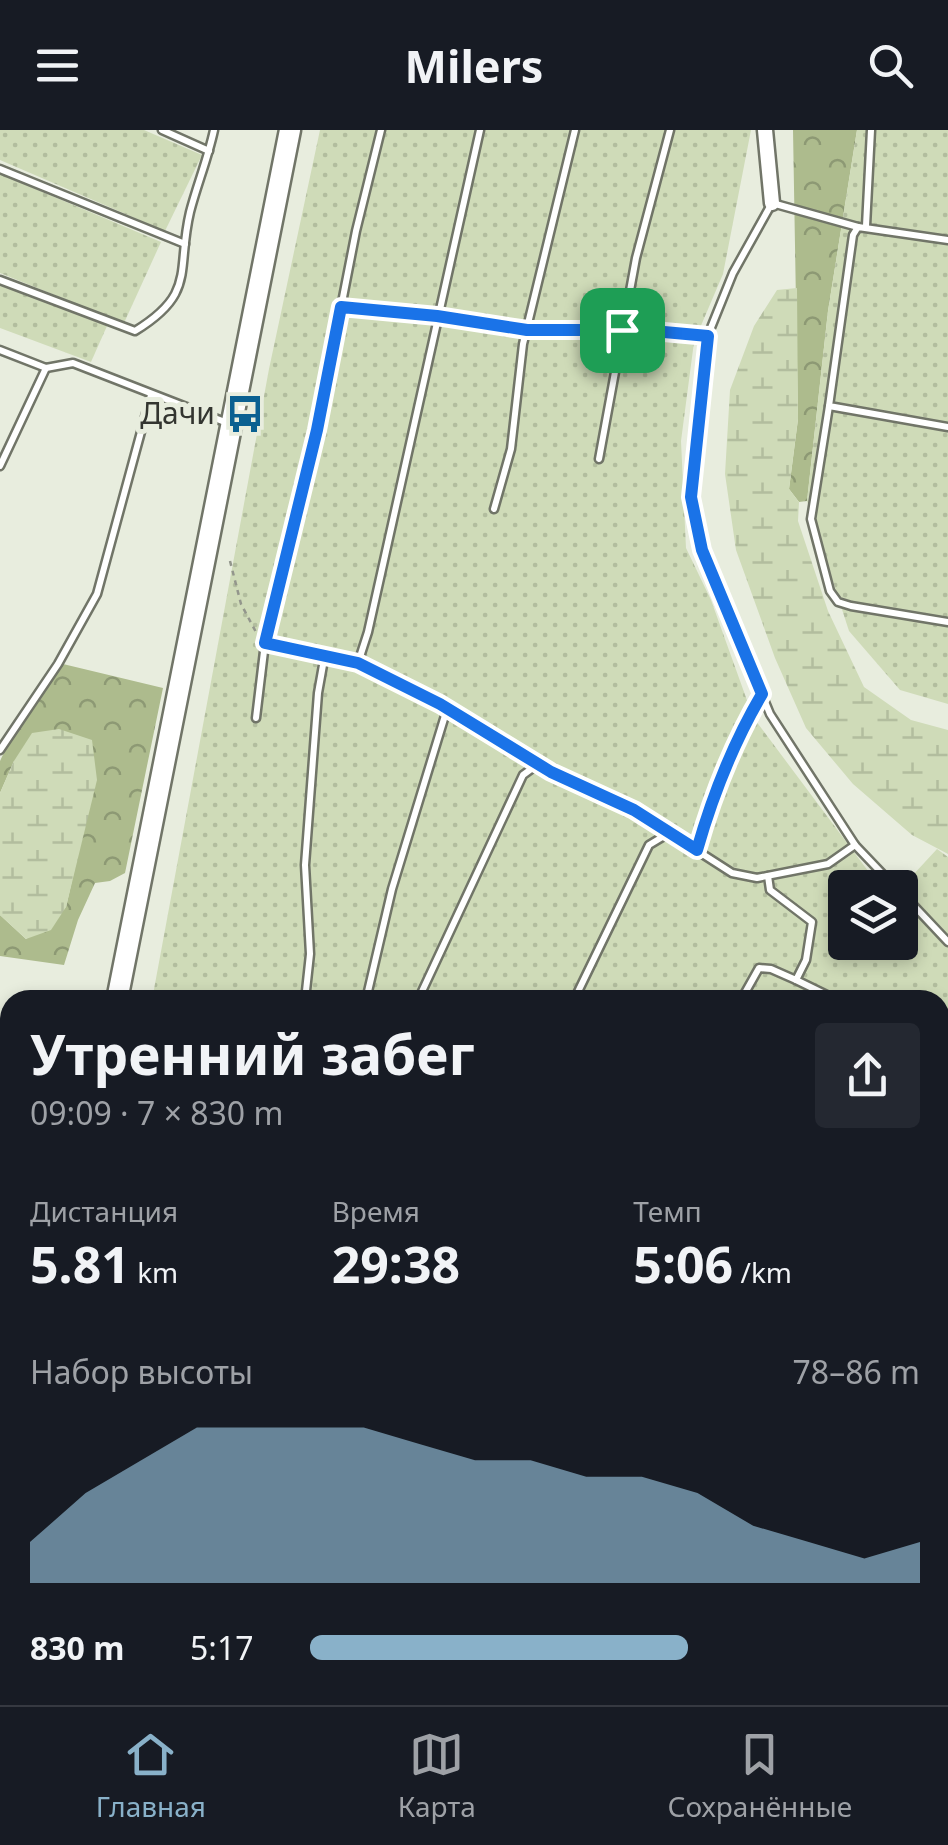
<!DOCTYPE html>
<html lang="ru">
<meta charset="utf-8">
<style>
:root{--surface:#171b24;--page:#242831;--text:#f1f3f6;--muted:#9ea1a6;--line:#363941;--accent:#89b1c9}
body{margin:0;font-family:"Noto Sans",sans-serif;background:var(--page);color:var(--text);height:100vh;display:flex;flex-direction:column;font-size:38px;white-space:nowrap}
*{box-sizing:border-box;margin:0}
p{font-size:32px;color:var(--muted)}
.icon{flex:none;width:55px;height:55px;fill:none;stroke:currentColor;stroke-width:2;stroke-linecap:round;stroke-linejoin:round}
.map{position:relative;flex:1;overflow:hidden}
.sheet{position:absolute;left:0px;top:860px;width:950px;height:715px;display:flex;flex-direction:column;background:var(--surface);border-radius:30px 30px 0 0;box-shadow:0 5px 15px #0003}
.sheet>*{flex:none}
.tools{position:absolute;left:828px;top:740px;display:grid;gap:20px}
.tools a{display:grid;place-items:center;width:90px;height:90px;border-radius:10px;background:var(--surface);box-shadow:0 5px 15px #0003;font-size:50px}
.pin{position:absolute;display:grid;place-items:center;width:85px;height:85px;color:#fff;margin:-42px;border-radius:20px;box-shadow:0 5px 15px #0006}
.round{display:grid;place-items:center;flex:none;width:105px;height:105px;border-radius:10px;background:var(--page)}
.overview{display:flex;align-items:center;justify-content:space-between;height:170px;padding:0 30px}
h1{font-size:55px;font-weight:700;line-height:75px}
.metrics{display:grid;grid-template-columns:repeat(3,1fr);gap:15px;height:170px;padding:10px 30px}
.metrics div{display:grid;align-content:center}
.metrics b{font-size:50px;font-weight:700}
.metrics small{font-size:28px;font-weight:400}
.metrics p{font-size:28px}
.chart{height:280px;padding:20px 30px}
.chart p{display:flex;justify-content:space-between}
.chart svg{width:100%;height:180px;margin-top:10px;fill:var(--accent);opacity:.7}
ul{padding:0 30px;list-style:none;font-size:32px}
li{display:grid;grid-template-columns:160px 120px 1fr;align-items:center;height:75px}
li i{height:25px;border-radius:12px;background:var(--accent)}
header{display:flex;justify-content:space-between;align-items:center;height:130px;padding:0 30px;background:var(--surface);font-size:45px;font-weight:700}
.tab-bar{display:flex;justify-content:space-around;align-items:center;height:140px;border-top:2px solid var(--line);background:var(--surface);font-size:28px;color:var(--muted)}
.tab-bar a{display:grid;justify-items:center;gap:5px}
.tab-bar .on{color:var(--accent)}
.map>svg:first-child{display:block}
</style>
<header><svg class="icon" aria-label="menu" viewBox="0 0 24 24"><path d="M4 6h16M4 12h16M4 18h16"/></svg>Milers<svg class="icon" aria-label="search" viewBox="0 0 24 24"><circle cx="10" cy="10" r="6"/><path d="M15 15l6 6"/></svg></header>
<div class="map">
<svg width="948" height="1575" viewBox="0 0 948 1575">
<defs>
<pattern id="forest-crowns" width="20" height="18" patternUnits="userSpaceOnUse" patternTransform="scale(2.5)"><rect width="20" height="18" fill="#adbb8d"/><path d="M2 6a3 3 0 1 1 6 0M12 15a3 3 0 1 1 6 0" fill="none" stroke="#8d9974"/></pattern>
<pattern id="wetland-marsh" width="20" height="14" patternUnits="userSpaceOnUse" patternTransform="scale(2.5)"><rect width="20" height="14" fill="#cfdbb8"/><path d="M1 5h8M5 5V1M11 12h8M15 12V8" fill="none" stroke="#b2bd9e"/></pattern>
<pattern id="garden-dots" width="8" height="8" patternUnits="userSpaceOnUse" patternTransform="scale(2.5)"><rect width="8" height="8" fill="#cfdbb8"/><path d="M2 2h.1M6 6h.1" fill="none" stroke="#b2bd9e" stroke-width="1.8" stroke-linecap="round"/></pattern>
</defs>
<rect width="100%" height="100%" fill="#e8edde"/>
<path fill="#cfdbb8" d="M 0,899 L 10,901 L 10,1317 L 0,1366 Z"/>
<g fill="url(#forest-crowns)">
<path d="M 793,0 L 857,0 L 828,181 L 807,371 L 799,372 L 789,359 L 798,289 Z"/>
<path d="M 63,534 L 163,558 L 125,743 L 110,751 L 95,753 L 78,790 L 64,835 L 0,826 L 0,785 L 26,809 L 66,777 L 78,724 L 14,631 L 0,663 L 0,631 L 7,616 Z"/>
</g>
<g fill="url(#wetland-marsh)">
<path d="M 797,158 L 798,289 L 789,359 L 799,372 L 798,391 L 828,481 L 864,557 L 911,590 L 948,600 L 948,724 L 912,705 L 853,654 L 806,598 L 775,528 L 736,420 L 725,344 L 730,260 L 754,196 L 777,160 Z"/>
<path d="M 59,599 L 92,610 L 97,650 L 66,777 L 51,800 L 26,809 L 0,785 L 0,663 L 14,631 L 32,603 Z"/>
</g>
<g fill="url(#garden-dots)">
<path d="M 0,0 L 144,0 L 202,25 L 165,101 L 0,30 Z"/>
<path d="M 320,0 L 751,0 L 723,144 L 694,212 L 681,311 L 686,418 L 711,470 L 753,587 L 880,757 L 845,758 L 845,812 L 900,812 L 900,759 L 937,719 L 948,727 L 948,1575 L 557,1575 L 562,1565 L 940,1565 L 940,870 L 152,870 L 269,239 Z"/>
<path d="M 857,0 L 948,0 L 948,574 L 900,560 L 849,501 L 807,371 L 828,181 Z"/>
<path d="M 0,44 L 161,112 L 124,193 L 0,143 Z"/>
<path d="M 0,154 L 107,196 L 91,232 L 0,198 Z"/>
<path d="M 338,1565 L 411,1565 L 463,1575 L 333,1575 Z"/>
</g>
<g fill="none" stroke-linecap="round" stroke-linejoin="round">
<g stroke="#717568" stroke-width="11">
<g id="service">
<path d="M 162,0 L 209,21"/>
<path d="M 0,39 L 185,114"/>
<path d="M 866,96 L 871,0"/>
<path d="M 858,97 L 772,73 L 733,143 L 706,210 L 691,367 L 702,420 L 770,584 L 855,715 L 896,758"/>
<path d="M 948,110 L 858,97 L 853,105 L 829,276 L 948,297"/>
<path d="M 0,150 L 135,201 C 197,163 176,141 190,82 C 197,55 208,28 214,0"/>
<path d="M 341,177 L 437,186 L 527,200 L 642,200 L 708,206"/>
<path d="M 0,220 L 46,238 L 73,233 L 230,294"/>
<path d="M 829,276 L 811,389 L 830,461 L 838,472 L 851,476 L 948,492"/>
<path d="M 599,329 L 636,128 L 670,0"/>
<path d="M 0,336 L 46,238"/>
<path d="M 494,379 L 511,319 L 523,214 L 575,0"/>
<path d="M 265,513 L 358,533 L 368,502 L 480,0"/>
<path d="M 358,533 L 440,575 L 551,642 L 634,680 L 732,743 L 757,748 L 828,734 L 855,715"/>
<path d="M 256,588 L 265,513 L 317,300 L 356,101 L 381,0"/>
<path d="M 0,620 L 58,534 L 97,464 L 151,265"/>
<path d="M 697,720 C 712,664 731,615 761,566"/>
<path d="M 900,761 L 948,812"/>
<path d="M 796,850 L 837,870"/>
<path d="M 305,870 L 310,824 L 305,735 L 318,563 L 325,524"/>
<path d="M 366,870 L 392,759 L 447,579"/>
<path d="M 418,870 L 523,645 L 538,634"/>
<path d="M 574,870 L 649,715 L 669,703"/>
<path d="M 741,870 L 759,838 L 771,839 L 796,850 L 806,830 L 812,792 L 770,760 L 768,746"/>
<path d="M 940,901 L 948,889"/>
<path d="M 940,1082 L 948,1068"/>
<path d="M 940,1271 L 948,1257"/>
<path d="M 940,1453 L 948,1438"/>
<path d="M 329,1575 L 332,1567"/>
<path d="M 438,1575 L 443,1565"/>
<path d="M 547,1575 L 553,1565"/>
<path d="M 658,1575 L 664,1565"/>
<path d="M 766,1575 L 772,1565"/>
<path d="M 872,1575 L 878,1565"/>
</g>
</g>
<g stroke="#717568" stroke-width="19">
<path id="minor" d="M 765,0 L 772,73"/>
</g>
<g stroke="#717568" stroke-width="25">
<g id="secondary">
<path d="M 117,870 L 290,0"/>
<path d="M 0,1464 L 10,1414"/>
</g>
</g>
<path stroke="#93968c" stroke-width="2.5" stroke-dasharray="5 5" stroke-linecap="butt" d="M 230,431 L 241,474 L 257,504"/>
<use href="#service" stroke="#fff" stroke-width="6"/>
<use href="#minor" stroke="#fff" stroke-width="14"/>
<use href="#secondary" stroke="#fff" stroke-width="20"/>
</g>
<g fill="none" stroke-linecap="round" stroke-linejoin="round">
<g stroke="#fff" stroke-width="20">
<path id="route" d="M 341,177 L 437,186 L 527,200 L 642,200 L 708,206 L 691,367 L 702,420 L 762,564 C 732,615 713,664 697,720 L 634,680 L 551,642 L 440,574 L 358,533 L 265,513 L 317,300 Z"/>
</g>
<use href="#route" stroke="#1a73e8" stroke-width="12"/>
</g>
<defs>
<g id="bus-bare" transform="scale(3)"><path d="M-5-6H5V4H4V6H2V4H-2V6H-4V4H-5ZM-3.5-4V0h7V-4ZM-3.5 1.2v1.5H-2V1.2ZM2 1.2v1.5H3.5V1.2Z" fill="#0a6091" stroke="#e8edde" stroke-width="2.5" paint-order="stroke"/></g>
</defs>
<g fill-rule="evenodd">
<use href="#bus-bare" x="245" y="284"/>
</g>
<g text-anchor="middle" stroke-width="10" stroke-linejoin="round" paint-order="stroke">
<g font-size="30" fill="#333530" stroke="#e8edde" text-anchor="end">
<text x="215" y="294">Дачи</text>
</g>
</g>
</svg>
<div class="tools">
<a><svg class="icon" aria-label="layers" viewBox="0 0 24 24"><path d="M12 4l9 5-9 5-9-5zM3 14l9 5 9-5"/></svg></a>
</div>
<div class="pin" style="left:622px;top:200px;background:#1e9e55"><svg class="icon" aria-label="arrive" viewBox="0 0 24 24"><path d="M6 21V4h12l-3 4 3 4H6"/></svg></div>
<section class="sheet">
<div class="overview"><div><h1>Утренний забег</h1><p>09:09 · 7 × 830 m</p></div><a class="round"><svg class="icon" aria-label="share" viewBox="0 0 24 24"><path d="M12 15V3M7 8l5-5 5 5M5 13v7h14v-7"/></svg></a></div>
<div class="metrics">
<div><p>Дистанция</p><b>5.81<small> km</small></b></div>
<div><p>Время</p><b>29:38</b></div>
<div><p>Темп</p><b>5:06<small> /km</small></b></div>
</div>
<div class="chart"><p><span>Набор высоты</span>78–86 m</p>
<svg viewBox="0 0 160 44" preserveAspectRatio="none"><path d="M0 44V34L10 22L20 14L30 6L40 6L50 6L60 6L70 10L80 14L90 14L100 18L110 18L120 22L130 30L140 34L150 38L160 34V44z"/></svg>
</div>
<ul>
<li><b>830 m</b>5:17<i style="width:62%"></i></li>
</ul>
</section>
</div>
<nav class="tab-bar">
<a class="on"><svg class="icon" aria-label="home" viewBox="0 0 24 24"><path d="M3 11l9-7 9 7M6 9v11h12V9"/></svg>Главная</a>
<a><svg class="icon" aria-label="map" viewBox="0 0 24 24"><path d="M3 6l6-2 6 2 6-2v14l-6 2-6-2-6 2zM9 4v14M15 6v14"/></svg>Карта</a>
<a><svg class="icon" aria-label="saved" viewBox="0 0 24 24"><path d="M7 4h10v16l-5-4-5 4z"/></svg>Сохранённые</a>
</nav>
